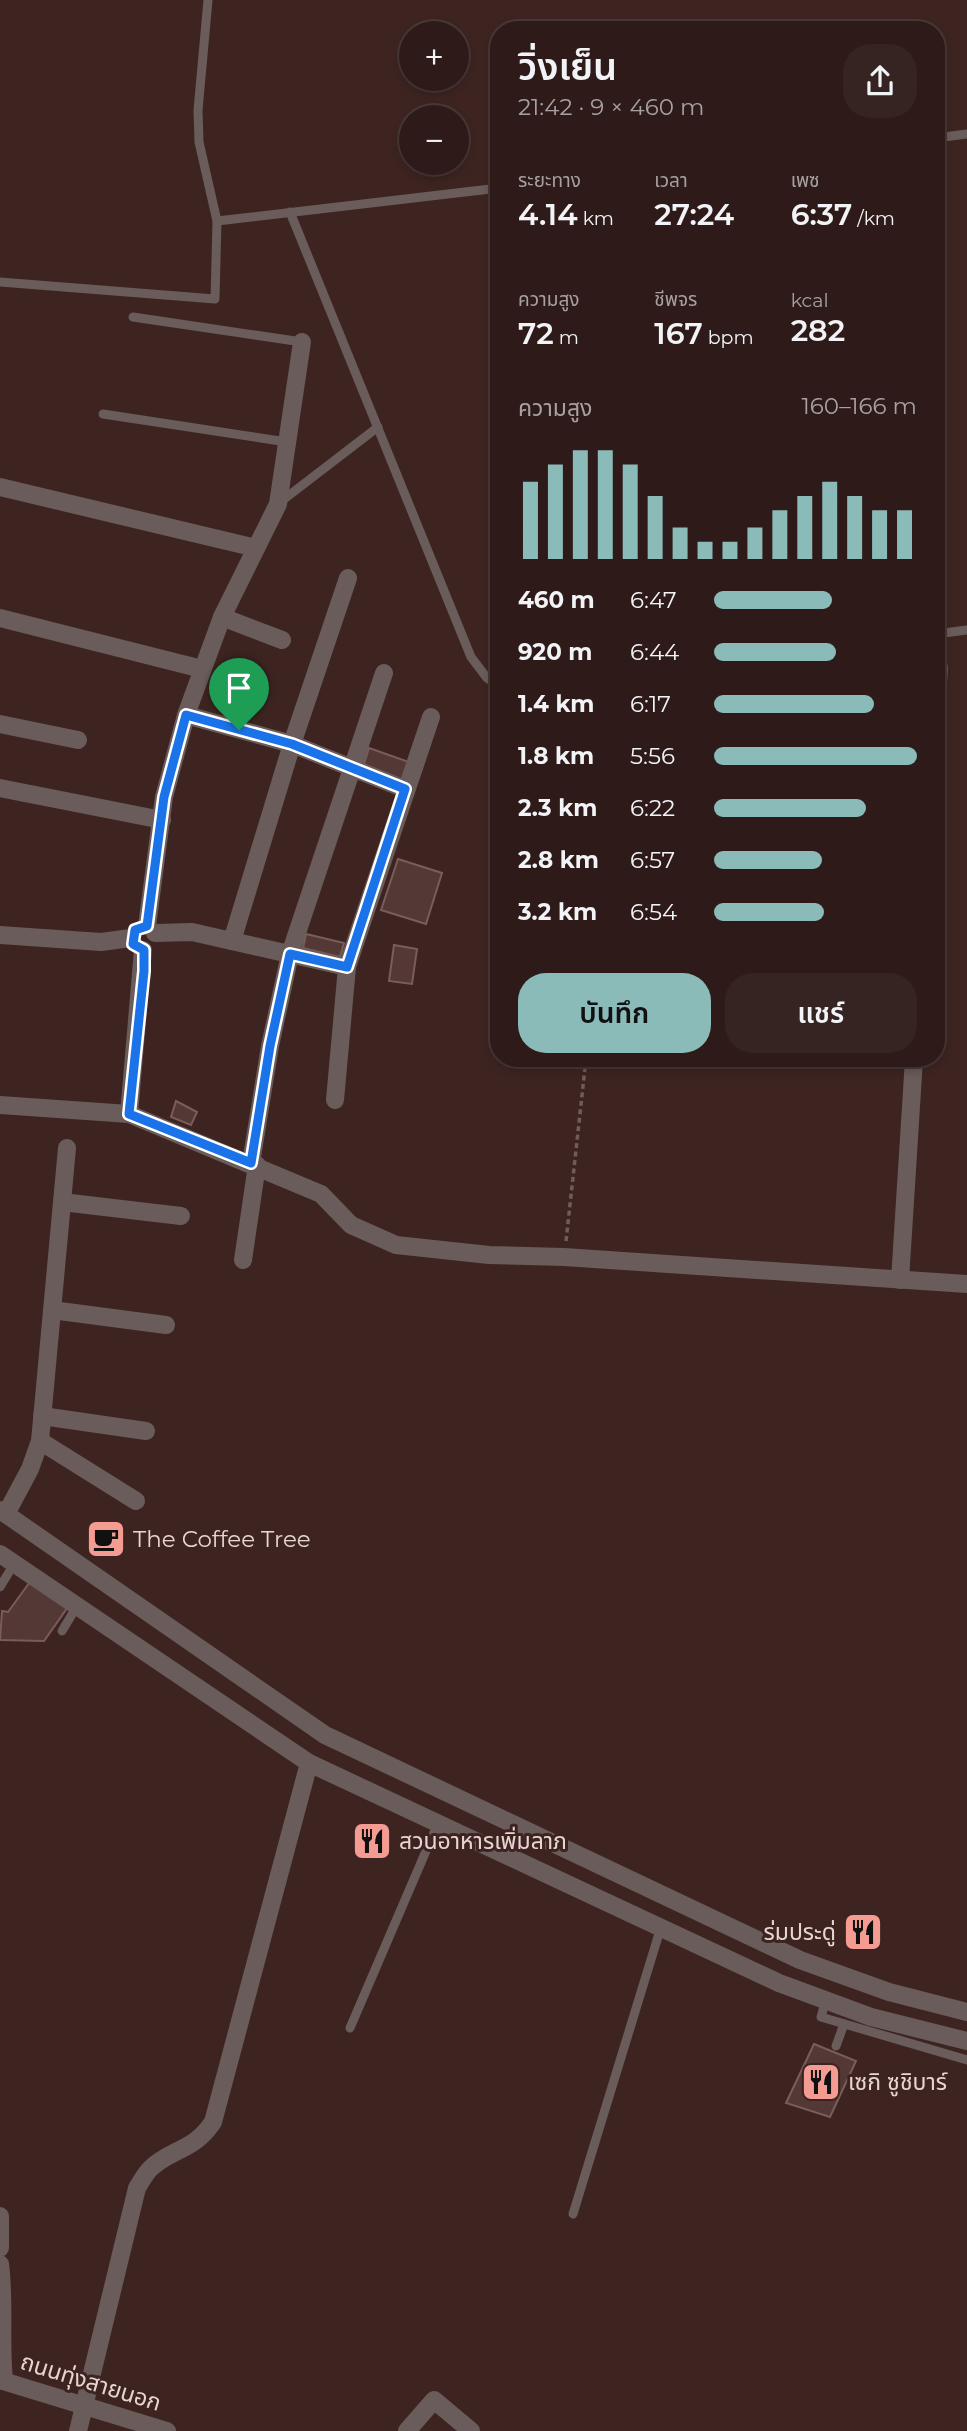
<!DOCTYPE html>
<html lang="th">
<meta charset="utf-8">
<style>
:root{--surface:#2e1b19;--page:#362422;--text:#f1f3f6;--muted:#a7a1a2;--line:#493938;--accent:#8bbbb9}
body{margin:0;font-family:Montserrat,"Noto Sans Thai",sans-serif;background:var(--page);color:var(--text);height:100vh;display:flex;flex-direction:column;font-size:26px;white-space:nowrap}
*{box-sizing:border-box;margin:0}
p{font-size:23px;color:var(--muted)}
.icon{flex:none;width:38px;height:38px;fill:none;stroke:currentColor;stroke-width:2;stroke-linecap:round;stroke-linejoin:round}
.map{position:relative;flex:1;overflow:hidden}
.side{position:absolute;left:490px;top:21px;width:455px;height:1046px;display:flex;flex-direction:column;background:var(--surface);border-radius:28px;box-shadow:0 4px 10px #0003,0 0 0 2px var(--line)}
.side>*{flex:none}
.fabs{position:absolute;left:399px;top:21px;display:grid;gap:14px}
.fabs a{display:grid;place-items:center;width:70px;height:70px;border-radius:50%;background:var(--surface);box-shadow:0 4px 10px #0003,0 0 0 2px var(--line);font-size:35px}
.pin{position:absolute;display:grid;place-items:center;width:60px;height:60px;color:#fff;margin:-72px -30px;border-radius:50% 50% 50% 0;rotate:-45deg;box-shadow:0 0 7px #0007}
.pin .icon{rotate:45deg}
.round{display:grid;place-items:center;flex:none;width:74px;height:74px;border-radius:28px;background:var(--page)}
.headline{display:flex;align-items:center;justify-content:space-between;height:119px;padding:0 28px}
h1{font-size:38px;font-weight:600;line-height:52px}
.metrics{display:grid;grid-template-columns:repeat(3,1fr);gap:10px;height:119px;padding:7px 28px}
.metrics div{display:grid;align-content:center}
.metrics b{font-size:30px;font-weight:600}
.metrics small{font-size:19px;font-weight:400}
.metrics p{font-size:19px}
.chart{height:196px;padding:14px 28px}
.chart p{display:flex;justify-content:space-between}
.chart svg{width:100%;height:126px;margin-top:7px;stroke:var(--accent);stroke-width:6}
.button{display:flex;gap:14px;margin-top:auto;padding:14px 28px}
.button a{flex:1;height:80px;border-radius:28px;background:var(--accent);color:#111;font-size:28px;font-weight:600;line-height:80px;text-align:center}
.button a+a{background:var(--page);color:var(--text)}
ul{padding:0 28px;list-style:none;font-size:23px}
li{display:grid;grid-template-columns:112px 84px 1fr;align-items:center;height:52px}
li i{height:18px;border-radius:9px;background:var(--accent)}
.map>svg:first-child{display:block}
</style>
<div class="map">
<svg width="967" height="2431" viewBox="0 0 967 2431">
<rect width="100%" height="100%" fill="#3d2421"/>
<g fill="#533835" stroke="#7a5d5a" stroke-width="2">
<path d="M 369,748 L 409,762 L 402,780 L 363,767 Z"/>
<path d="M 398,859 L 442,873 L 426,924 L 381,910 Z"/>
<path d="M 306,934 L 344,943 L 340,957 L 303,948 Z"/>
<path d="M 394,945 L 417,949 L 412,984 L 389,981 Z"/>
<path d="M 176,1101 L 197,1112 L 191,1125 L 171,1117 Z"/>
<path d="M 32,1579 L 70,1604 L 44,1641 L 0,1640 L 2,1611 L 8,1612 Z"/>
<path d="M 814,2044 L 856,2061 L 830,2117 L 786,2103 Z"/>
</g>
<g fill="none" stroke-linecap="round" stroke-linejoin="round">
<path stroke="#725c59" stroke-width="3.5" stroke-dasharray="5 3.5" stroke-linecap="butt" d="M 566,1241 L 586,1059"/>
<g stroke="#695c5a" stroke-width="9">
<path d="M 936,138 L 967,134"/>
<path d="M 290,212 L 471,657 L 487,678 L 499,686"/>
<path d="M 217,221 L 499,188"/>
<path d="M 0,282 L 215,299 L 217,221 L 199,142 L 198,110 L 208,0"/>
<path d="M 133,317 L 302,342"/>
<path d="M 103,414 L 287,442"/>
<path d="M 279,503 L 378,427"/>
<path d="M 936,634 L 967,630"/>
<path d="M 0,1587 L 14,1564"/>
<path d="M 62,1631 L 77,1606"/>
<path d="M 826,2000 L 821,2017 L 967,2060"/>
<path d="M 350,2028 L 438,1823"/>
<path d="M 836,2046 L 844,2024"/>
<path d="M 573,2214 L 661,1927"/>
</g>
<g stroke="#695c5a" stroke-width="18">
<path d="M 0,487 L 256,548"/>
<path d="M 222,617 L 282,640"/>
<path d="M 0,618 L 202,669"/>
<path d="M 936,710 L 939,668"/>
<path d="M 186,715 L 292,744 L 405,789"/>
<path d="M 0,724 L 78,740"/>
<path d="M 0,788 L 162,820"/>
<path d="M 147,926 L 164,797 L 186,715 L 222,617 L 278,504 L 302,342"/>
<path d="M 155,933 L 192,932 L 347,967"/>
<path d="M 0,935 L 101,942 L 131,938"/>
<path d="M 232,941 L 292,744 L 348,578"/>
<path d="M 335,1100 L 347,967 L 431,717"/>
<path d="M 0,1105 L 129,1114 L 321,1194 L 351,1225 L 396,1245 L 489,1255 L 564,1257 L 967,1284"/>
<path d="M 129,1114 L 143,950"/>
<path d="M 251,1163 L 270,1046 L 290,954 L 384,673"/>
<path d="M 62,1202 L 181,1216"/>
<path d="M 243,1260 L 257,1165"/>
<path d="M 900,1280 L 914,1059"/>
<path d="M 52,1310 L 166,1325"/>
<path d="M 42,1416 L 146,1431"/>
<path d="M 40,1441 L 136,1501"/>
<path d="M 6,1514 L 30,1469 L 40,1441 L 67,1148"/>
<path d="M 0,2216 L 0,2248"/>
<path d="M 0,2264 C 5,2303 0,2342 4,2381"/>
<path d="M 0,2380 L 167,2431"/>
<path d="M 78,2431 L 137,2188 C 141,2182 145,2174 150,2169 C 171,2148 193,2152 213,2122 L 309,1763"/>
<path d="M 407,2431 L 434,2400 L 471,2431"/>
</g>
<g stroke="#695c5a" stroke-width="18">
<path d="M 0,1510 L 325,1735 L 800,1960 L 889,1992 L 967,2012"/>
<path d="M 0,1554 L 309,1763 L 779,1983 L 871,2017 L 967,2041"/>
</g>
</g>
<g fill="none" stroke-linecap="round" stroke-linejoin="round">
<g stroke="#fff" stroke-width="14">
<path id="route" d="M 186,715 L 292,744 L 405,789 L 347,967 L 290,954 L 270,1046 L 251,1163 L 129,1114 L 144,971 L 144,950 L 133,944 L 135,930 L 147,926 L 164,797 Z"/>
</g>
<use href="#route" stroke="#1a73e8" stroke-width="9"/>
</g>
<defs>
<g id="cafe-square" transform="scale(2.0125)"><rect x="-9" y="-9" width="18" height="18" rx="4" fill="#f59c92" stroke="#3d2421"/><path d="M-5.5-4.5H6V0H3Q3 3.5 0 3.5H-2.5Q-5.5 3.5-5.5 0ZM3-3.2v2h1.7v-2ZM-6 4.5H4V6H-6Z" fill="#111"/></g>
<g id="restaurant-square" transform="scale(2.0125)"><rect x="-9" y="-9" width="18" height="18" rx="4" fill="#f59c92" stroke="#3d2421"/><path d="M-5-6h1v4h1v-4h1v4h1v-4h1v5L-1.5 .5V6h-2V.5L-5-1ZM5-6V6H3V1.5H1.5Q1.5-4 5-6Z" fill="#111"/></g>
</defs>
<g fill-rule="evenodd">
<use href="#cafe-square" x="106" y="1539"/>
<use href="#restaurant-square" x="372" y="1841"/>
<use href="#restaurant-square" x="863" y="1932"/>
<use href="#restaurant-square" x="821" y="2082"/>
</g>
<g text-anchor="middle" stroke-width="6" stroke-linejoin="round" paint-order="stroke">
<g font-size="23" fill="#e7d5d3" stroke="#3d2421" text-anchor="start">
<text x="133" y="1547">The Coffee Tree</text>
<text x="399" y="1849">สวนอาหารเพิ่มลาภ</text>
<text x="836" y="1940" text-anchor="end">ร่มประดู่</text>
<text x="848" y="2090">เซกิ ซูชิบาร์</text>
</g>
<g font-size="23" fill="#e7d5d3" stroke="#3d2421">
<text transform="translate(91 2382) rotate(17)" y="8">ถนนทุ่งสายนอก</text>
</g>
</g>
</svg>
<div class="fabs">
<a>+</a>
<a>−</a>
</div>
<div class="pin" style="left:239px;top:730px;background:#1e9e55"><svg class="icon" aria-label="arrive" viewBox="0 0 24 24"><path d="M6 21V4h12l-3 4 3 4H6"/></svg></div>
<section class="side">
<div class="headline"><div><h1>วิ่งเย็น</h1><p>21:42 · 9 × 460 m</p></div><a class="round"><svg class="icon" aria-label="share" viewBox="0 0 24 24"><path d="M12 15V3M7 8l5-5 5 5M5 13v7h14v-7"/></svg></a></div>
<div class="metrics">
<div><p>ระยะทาง</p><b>4.14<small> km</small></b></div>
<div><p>เวลา</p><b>27:24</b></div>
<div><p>เพซ</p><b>6:37<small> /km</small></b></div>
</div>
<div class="metrics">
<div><p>ความสูง</p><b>72<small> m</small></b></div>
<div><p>ชีพจร</p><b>167<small> bpm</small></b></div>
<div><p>kcal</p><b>282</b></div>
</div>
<div class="chart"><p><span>ความสูง</span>160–166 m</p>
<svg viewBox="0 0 160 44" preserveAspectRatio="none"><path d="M5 44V17M15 44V11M25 44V6M35 44V6M45 44V11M55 44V22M65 44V33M75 44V38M85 44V38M95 44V33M105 44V27M115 44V22M125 44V17M135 44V22M145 44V27M155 44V27"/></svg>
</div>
<ul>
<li><b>460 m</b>6:47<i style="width:58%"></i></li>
<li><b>920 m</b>6:44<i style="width:60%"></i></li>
<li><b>1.4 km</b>6:17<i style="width:79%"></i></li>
<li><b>1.8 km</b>5:56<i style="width:100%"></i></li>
<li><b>2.3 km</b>6:22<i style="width:75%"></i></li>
<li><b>2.8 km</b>6:57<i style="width:53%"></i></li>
<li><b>3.2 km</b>6:54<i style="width:54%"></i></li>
</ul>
<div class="button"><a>บันทึก</a><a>แชร์</a></div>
</section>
</div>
